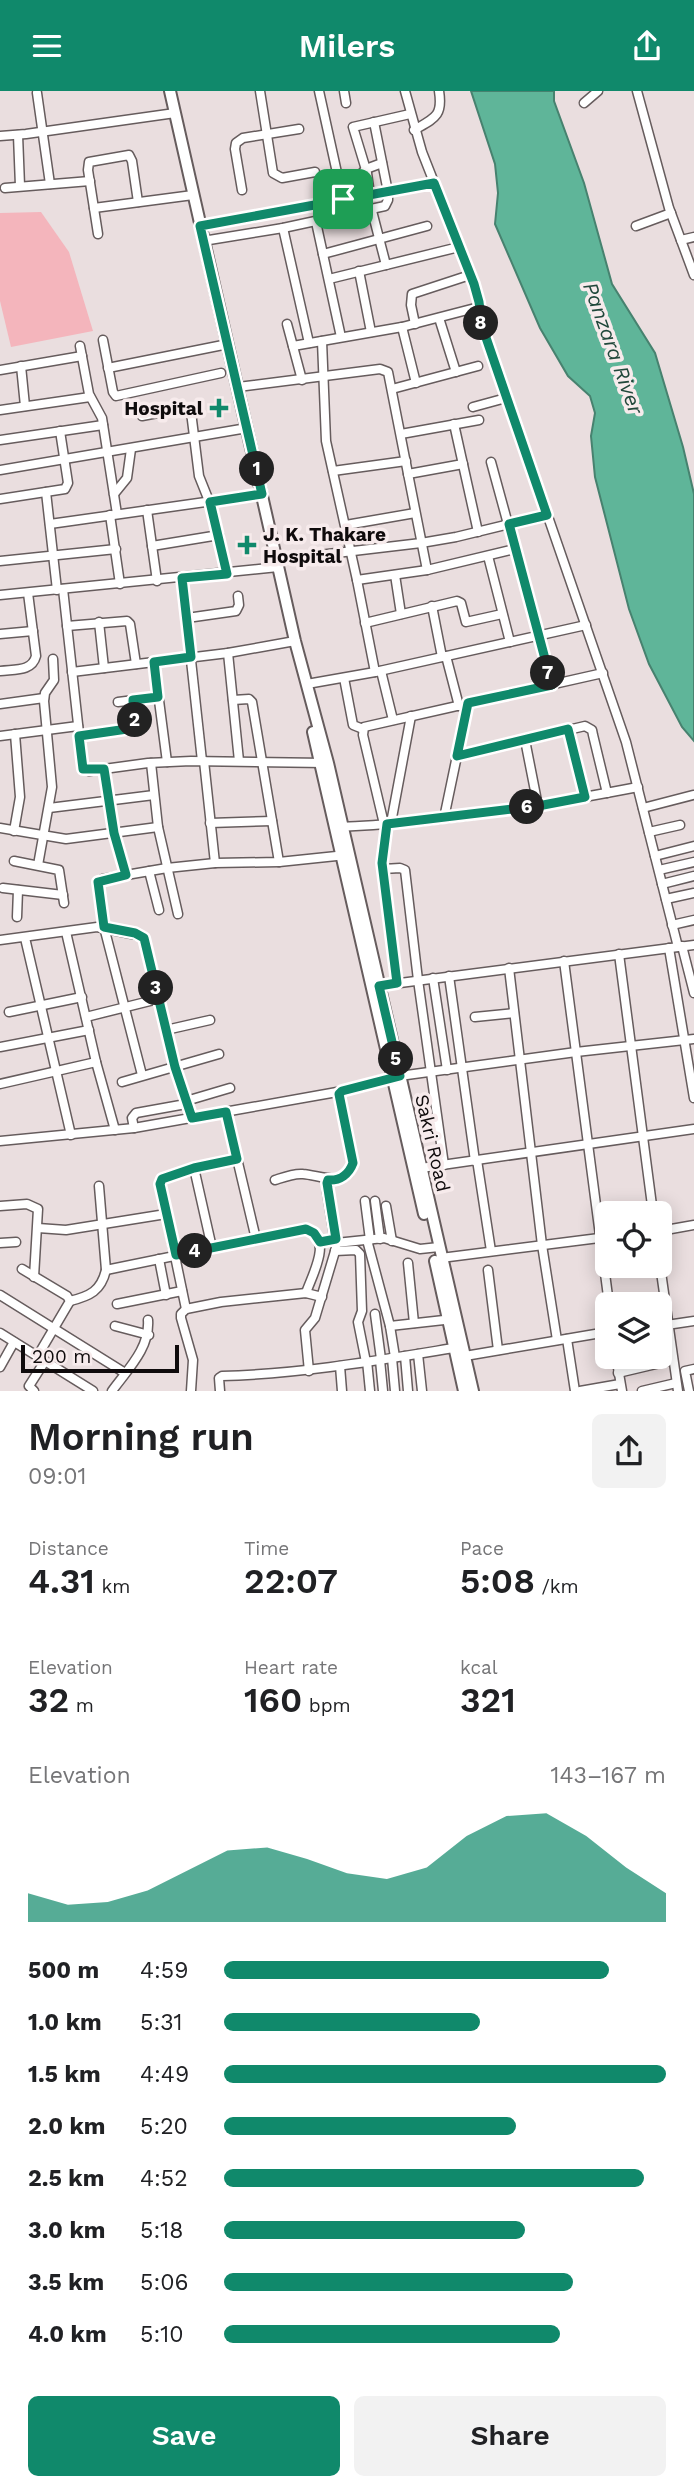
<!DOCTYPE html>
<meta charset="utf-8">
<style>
:root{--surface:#fff;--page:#f2f2f2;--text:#202124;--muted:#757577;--accent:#10896b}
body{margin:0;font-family:"Work Sans",sans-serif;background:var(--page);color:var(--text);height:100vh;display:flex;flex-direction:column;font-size:26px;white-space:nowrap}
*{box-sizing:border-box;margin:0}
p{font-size:23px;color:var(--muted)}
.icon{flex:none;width:38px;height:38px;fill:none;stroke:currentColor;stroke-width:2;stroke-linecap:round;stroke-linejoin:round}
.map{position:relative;height:1300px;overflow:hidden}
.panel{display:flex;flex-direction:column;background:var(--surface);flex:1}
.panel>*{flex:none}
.controls{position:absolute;left:595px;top:1110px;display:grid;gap:14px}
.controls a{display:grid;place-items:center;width:77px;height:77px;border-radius:10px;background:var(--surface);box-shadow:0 4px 18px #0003;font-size:35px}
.scale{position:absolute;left:21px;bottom:18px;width:158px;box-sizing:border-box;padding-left:7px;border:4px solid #0f0b0c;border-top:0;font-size:19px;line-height:24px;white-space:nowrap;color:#0f0b0c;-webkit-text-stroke:5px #f7ebec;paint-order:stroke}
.pin{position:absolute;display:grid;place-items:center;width:60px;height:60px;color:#fff;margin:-30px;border-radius:14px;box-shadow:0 4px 10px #0006}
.km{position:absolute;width:35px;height:35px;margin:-18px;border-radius:50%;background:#222;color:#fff;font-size:19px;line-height:35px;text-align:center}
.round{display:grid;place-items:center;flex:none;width:74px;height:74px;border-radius:10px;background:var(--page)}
.summary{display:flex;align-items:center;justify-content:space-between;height:119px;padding:0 28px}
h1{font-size:38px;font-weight:600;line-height:52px}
.figures{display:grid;grid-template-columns:repeat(3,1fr);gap:10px;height:119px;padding:7px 28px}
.figures div{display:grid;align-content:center}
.figures b{font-size:35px;font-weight:600}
.figures small{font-size:19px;font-weight:400}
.figures p{font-size:19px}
.chart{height:196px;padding:14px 28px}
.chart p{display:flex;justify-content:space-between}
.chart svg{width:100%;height:126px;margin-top:7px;fill:var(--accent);opacity:.7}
.cta{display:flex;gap:14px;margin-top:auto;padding:14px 28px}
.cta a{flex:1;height:80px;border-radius:10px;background:var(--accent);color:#fff;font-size:28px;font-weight:600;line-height:80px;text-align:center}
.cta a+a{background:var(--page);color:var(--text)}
ul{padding:0 28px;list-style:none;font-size:23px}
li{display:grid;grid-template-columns:112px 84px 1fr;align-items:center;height:52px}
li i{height:18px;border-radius:9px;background:var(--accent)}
header{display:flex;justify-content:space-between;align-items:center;height:91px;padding:0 28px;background:var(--accent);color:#fff;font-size:32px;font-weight:600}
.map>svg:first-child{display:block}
</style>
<header><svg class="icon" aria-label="menu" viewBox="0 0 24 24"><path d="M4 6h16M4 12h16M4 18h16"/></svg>Milers<svg class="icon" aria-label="share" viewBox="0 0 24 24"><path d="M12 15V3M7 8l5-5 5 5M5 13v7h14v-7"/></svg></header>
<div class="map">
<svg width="694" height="1300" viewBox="0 0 694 1300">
<rect width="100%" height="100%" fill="#eadedf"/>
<path fill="#f4b5bc" d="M 41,121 L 69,161 L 93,240 L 11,256 L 0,210 L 0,122 Z"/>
<path fill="#5fb599" stroke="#47826f" stroke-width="2" d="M 471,0 L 554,0 L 554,10 L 584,92 L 612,193 L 655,262 L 683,356 L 694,403 L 694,650 L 682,636 L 649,573 L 629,518 L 595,386 L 591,345 L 595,322 L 590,305 L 568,285 L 540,237 L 495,133 L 498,102 L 495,73 Z"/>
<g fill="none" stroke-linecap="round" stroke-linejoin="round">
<g stroke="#665c5d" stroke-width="11">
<g id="minor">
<path d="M 260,0 L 273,82 L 282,87 L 315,81"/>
<path d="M 319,0 L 343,109"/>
<path d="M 344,0 L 346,12"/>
<path d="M 405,0 L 422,61 L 474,193 L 479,211 L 482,235 L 626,651 L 678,856"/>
<path d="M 637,0 L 669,117 L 694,184"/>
<path d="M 37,2 L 50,93"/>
<path d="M 584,12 L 598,0"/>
<path d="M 414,39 C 435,27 443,25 439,0"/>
<path d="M 18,44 L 20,95"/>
<path d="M 0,45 L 26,43 L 175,22"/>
<path d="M 5,97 L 90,90"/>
<path d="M 242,99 L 235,58 L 236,52 L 243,47 L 299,38"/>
<path d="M 370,104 L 367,82 L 353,36 L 410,23"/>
<path d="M 364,105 L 361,83 L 366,78 L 382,72"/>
<path d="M 94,117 L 193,104"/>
<path d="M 372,120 L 386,174"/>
<path d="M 316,131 L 341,246"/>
<path d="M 200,135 L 434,92"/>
<path d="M 636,135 L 671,122"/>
<path d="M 283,137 L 309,252"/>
<path d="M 98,143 L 88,79 L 89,71 L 129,64 L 132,70 L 138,111"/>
<path d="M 681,149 L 694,146"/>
<path d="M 203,150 L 283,137 L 385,115 L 388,109 L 388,101 L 374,31"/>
<path d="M 323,163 L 427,135"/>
<path d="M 359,180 L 371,241"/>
<path d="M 329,188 L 459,156"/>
<path d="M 439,227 L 456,281"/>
<path d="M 287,233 L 302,289"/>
<path d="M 415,233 L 411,214 L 412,203 L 470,184"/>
<path d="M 402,236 L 416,292"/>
<path d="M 103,249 L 113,301 L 116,305 L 221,282"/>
<path d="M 322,250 L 326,350 L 357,489 L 375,581"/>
<path d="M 80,255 L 89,303 L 102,327 L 117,423"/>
<path d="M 293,255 L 402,236 L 479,216"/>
<path d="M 21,275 L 25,315"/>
<path d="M 108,277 L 228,253"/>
<path d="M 0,279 L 82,265"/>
<path d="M 238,296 L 380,278 L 388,281 L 427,479"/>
<path d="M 392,298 L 478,275"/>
<path d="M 473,316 L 506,307"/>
<path d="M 0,319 L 90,306"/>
<path d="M 142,325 L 184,317 L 191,321 L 199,385 L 213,420 L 227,483"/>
<path d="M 454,333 L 478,441"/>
<path d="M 401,343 L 479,329"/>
<path d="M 0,349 L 103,334"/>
<path d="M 491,371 L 552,594"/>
<path d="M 0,379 L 247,337"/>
<path d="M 333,380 L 406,370"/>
<path d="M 408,383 L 463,373"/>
<path d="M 46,401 L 57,499"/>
<path d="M 114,403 L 127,387 L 131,358"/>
<path d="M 0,408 L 65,398 L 68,392 L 60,340"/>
<path d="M 147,419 L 157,490"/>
<path d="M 110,424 L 120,493"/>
<path d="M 50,433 L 262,403"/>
<path d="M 346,434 L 415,422"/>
<path d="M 152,455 L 219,444"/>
<path d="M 488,465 L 510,551"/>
<path d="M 277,469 L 421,452 L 456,446 L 547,424"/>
<path d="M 0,470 L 116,458"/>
<path d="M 395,484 L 401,523"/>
<path d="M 182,487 L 202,670"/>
<path d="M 357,489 L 427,479 L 515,458"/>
<path d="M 63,498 L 83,678 L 89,680 L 148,672 L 191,670 L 325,672"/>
<path d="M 0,504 L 278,476"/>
<path d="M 432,515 L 442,566"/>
<path d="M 187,527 L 236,520 L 239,514 L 238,505"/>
<path d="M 99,531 L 104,577"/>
<path d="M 365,532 L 457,510 L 461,512 L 466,531 L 502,523"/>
<path d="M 67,535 L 127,530 L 130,533 L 136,573"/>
<path d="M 0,543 L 33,540"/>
<path d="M 228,562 L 239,670"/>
<path d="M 446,565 L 459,615"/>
<path d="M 154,571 L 167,671"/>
<path d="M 0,580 C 14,578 32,581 36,565 L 28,502"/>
<path d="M 381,580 L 393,629"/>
<path d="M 72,581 L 228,562 L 295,550"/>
<path d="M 344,587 L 353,634 L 363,638"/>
<path d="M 307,593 L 375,581 L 586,534"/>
<path d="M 233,609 L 249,608 L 252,611 L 279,771"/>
<path d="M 118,611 L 158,606"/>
<path d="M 0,613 L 44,607"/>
<path d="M 568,638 L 585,706"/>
<path d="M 0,645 L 78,635"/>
<path d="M 79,645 L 134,637 L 133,609"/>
<path d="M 525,649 L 538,715"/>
<path d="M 457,665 L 585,635 L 592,639 L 593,644 L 607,702"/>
<path d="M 204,670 L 215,772"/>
<path d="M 151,672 L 158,736 L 178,823"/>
<path d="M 104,678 L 114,742 L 126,784"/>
<path d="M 49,717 L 154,704"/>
<path d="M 643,717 L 693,704"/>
<path d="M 444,727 L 468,612"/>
<path d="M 210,732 L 272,730"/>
<path d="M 391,732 L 411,625"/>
<path d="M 384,733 L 363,644 L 364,636 L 603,582"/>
<path d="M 387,733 L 382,772 L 397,892"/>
<path d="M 338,736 C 438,732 539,715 638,696"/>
<path d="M 0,737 L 66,748 L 158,736"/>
<path d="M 14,740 L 20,706 L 15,643"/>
<path d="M 649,741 L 680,734"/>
<path d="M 655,765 L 694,755"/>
<path d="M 14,770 L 59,779 L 64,812"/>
<path d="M 38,774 L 52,696 L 44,610 L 45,602 L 54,589 L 53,568"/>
<path d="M 383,778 L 400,777 L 405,779 L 418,889 L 444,1074"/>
<path d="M 659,779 L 694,771"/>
<path d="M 149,780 L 159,819"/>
<path d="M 662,793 L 694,785"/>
<path d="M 3,797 L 63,804"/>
<path d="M 666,808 L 694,802"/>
<path d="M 17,826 L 18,799"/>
<path d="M 672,834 L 694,829"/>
<path d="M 66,841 L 96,971 L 115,1039"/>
<path d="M 25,847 L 71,1044"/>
<path d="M 0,849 L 97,836 L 142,845 L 146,853 L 175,976 L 192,1027"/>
<path d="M 682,855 L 694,902"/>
<path d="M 669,857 L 694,1007"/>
<path d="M 619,863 L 653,1122"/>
<path d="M 564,870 L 609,1213"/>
<path d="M 509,877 L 542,1154 L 557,1249"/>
<path d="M 449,885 L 475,1070"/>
<path d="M 433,887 L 447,979"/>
<path d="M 377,895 L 694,854"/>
<path d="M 9,921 L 82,906"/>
<path d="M 86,926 L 158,908"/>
<path d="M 475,926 L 514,922"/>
<path d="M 166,939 L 210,929"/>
<path d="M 0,956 L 89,939"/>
<path d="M 142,984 L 104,836 L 98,791 L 103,788 L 167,777 L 215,772 L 279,771 L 346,764"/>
<path d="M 122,991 L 219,963"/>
<path d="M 0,993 L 96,971"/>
<path d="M 186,1010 L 230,997"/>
<path d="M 226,1021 L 256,1148"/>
<path d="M 134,1037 L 132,1027 L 136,1022 L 186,1013"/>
<path d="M 0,1050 L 134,1037 L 337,1001 L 392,986 L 576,961 L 694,948"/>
<path d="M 477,1069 L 491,1160"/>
<path d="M 194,1077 L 212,1157"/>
<path d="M 421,1077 L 694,1038"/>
<path d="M 275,1089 C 284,1086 294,1082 303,1083 C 320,1084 351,1100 353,1068 L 339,1008 L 342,1000"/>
<path d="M 365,1110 L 370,1149"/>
<path d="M 375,1110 L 380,1148"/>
<path d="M 0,1115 L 27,1113 L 38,1118 L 34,1186"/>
<path d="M 386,1115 L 392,1150"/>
<path d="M 38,1137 L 66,1139 L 166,1123"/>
<path d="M 660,1140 L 694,1134"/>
<path d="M 367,1149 L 390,1235 L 395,1266"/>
<path d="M 0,1152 L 16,1151"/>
<path d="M 336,1152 L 384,1147 L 420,1158 L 439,1156"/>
<path d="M 335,1160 L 356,1159 L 360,1163 L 362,1220 L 358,1231 L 366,1271"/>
<path d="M 441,1167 L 607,1146"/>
<path d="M 159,1168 L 166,1204"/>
<path d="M 408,1172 L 414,1232"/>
<path d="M 660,1174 L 678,1300"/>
<path d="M 22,1178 L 67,1205 L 70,1210 L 37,1266"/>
<path d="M 106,1179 L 306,1138 C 334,1147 312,1184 306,1202"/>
<path d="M 488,1179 L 498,1259"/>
<path d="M 0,1204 L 125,1282"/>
<path d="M 70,1210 C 90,1205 101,1200 106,1179 L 99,1095"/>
<path d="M 117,1213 L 182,1200"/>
<path d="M 186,1218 L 160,1093 L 162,1088 L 194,1077 L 237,1068"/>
<path d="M 375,1223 L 381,1268"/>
<path d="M 115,1235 L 149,1244"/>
<path d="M 390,1235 L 453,1228"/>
<path d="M 660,1235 L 694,1230"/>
<path d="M 0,1242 L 93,1300"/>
<path d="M 567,1248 L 575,1300"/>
<path d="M 418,1263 L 422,1300"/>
<path d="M 405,1265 L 408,1300"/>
<path d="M 465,1265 L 607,1241"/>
<path d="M 616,1265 L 622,1300"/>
<path d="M 392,1267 L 395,1300"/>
<path d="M 380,1269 L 383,1300"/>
<path d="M 367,1270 L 370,1300"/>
<path d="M 340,1275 L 342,1300"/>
<path d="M 0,1276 L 14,1251"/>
<path d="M 309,1280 L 305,1239 L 315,1227 L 336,1157 L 327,1101 L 328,1089"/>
<path d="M 618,1282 L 673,1269"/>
<path d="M 34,1300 L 29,1295 L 45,1270"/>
<path d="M 112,1300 C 128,1278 150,1257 148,1229"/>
<path d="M 191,1300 L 193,1269 L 181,1227 L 181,1223 L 186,1218 L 221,1211 L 306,1202 L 322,1206"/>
<path d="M 220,1300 L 219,1287 L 222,1285 C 302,1283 380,1269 460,1256"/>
<path d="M 580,1300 L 620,1293"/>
<path d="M 642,1300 L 676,1292"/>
<path d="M 689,1300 L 685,1280 L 694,1278"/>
</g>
</g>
<g stroke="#665c5d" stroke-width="14">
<g id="major">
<path d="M 170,0 L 295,550 L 328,672 L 473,1300"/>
<path d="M 313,641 L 424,1123"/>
<path d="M 435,1170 L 464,1300"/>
</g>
</g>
<use href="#minor" stroke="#fff" stroke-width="8"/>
<use href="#major" stroke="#fff" stroke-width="10"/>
</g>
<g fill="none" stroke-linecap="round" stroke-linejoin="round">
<g stroke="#fff" stroke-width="14">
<path id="route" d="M 434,92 L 474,193 L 479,211 L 482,235 L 547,424 L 509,433 L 552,594 L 468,612 L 457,665 L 568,638 L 585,706 L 538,715 L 387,733 L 382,772 L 397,892 L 379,895 L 400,985 L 342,1000 L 339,1003 L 353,1072 C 349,1083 340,1090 328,1089 L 327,1092 L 336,1148 L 320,1151 L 314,1142 L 306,1138 L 176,1164 L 160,1093 L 162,1088 L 194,1077 L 237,1068 L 226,1021 L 192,1027 L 175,976 L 144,847 L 135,842 L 104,836 L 98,791 L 126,784 L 114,742 L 104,678 L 83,678 L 79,645 L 134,637 L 133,609 L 158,606 L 154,571 L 191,566 L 182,487 L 227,483 L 210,411 L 262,403 L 200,135 Z"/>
</g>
<use href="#route" stroke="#10896b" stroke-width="9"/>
</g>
<g fill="#10896b" stroke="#f7ebec" stroke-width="2.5">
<path d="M215.5 306.5h7v7h7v7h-7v7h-7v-7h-7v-7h7z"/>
<path d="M243.5 443.5h7v7h7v7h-7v7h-7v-7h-7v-7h7z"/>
</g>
<g text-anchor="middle" stroke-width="7" stroke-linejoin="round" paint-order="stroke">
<g font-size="19" font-weight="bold" fill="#0f0b0c" stroke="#f7ebec" text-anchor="end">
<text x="203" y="324">Hospital</text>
<text x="263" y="450" text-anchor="start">J. K. Thakare<tspan x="263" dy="22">Hospital</tspan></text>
</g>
<g font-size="19" fill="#0f0b0c" stroke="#f7ebec">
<text transform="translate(433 1052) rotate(77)" y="7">Sakri Road</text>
</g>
<g font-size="21" font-style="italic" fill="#21483b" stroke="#f7ebec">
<text transform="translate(613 257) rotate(70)" y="7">Panzara River</text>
</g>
</g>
</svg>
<div class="controls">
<a><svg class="icon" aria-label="locate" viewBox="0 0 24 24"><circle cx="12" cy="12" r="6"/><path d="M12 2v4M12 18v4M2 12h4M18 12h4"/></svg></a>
<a><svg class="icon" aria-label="layers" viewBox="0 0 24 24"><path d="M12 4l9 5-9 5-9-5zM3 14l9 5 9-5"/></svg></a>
</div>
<div class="scale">200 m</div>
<div class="pin" style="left:343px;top:108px;background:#1e9e55"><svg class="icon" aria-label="arrive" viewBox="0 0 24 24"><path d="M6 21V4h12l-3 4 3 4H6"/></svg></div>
<b class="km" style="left:257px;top:378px">1</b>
<b class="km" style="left:135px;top:629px">2</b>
<b class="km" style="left:156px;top:897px">3</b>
<b class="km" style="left:195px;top:1160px">4</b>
<b class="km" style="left:396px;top:968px">5</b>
<b class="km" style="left:527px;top:716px">6</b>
<b class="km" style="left:548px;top:582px">7</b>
<b class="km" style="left:481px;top:232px">8</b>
</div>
<section class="panel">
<div class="summary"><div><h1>Morning run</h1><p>09:01</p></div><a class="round"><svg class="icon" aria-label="share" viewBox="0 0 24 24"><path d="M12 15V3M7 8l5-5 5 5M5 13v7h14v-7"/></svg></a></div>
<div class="figures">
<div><p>Distance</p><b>4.31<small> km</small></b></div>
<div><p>Time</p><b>22:07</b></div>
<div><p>Pace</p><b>5:08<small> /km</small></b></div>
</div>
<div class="figures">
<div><p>Elevation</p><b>32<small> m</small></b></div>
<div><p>Heart rate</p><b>160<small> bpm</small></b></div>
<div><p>kcal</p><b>321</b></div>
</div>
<div class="chart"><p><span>Elevation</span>143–167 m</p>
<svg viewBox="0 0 160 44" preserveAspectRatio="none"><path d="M0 44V34L10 38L20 37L30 33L40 26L50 19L60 18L70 22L80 27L90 29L100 25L110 14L120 7L130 6L140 14L150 25L160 34V44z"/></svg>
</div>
<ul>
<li><b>500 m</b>4:59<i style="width:87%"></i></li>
<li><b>1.0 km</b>5:31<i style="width:58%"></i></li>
<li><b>1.5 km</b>4:49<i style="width:100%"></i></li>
<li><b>2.0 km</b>5:20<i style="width:66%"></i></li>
<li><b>2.5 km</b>4:52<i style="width:95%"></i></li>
<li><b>3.0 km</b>5:18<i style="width:68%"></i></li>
<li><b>3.5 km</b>5:06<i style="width:79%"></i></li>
<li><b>4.0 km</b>5:10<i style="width:76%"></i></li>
</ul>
<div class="cta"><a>Save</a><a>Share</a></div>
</section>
